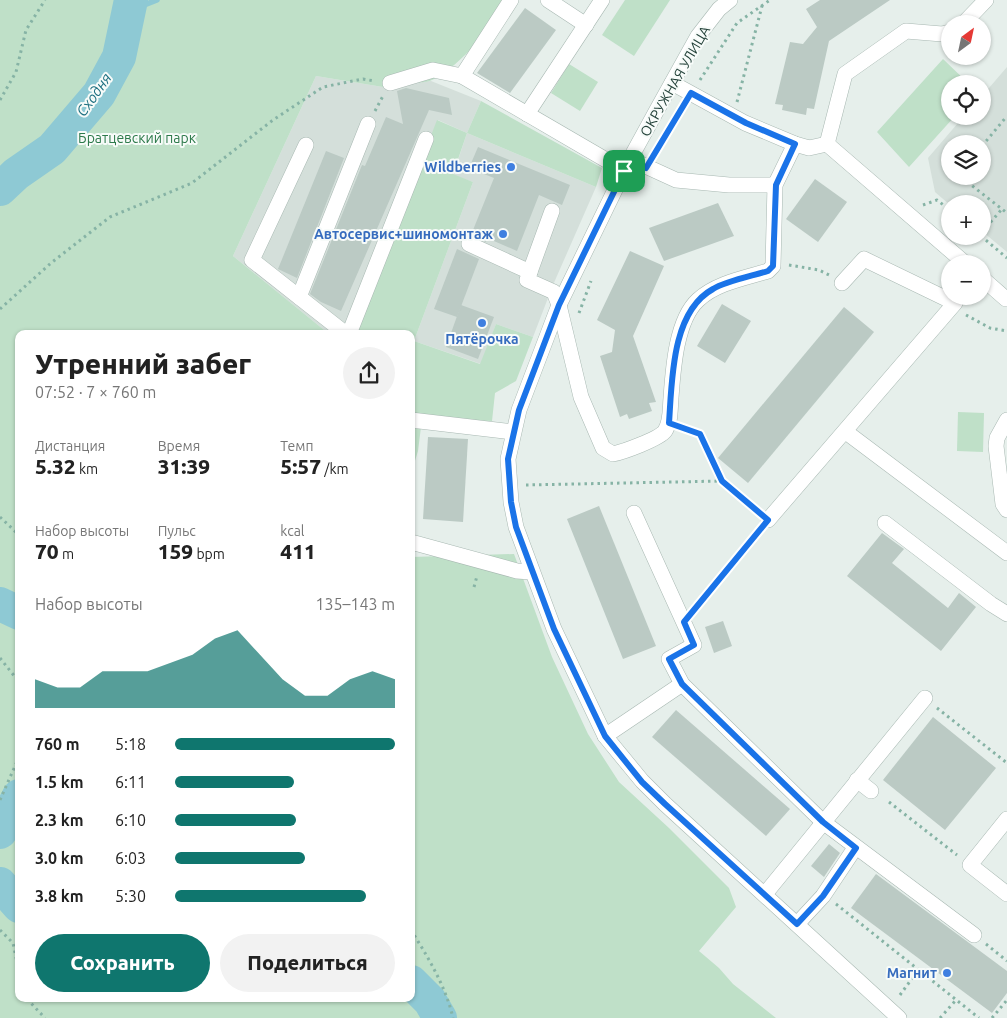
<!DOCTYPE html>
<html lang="ru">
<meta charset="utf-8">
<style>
:root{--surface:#fff;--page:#f2f2f2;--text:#222;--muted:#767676;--accent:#0f766e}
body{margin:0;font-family:Ubuntu,sans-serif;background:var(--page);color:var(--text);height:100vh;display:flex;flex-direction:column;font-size:19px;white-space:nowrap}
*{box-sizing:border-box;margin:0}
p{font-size:16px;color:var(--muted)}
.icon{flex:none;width:28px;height:28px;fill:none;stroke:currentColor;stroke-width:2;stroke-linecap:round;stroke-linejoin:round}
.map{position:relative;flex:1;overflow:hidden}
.side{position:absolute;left:15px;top:330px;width:400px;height:672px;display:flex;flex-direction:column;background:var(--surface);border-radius:10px;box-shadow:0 1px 4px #0004}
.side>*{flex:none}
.needle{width:32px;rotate:33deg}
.tools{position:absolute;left:941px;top:15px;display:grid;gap:10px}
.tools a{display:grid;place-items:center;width:50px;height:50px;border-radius:50%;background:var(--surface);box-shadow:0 1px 4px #0004;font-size:25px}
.pin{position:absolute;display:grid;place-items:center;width:42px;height:42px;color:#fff;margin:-21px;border-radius:10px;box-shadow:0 2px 8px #0006}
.round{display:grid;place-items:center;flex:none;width:52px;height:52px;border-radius:26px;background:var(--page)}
.headline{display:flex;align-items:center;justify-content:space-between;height:85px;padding:0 20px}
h1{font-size:28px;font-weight:800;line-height:38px}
.metrics{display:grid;grid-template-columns:repeat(3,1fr);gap:8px;height:85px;padding:5px 20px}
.metrics div{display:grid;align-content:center}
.metrics b{font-size:21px;font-weight:800}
.metrics small{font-size:14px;font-weight:400}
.metrics p{font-size:14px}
.chart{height:140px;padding:10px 20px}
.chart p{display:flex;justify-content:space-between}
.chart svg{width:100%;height:90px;margin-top:5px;fill:var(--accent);opacity:.7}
.primary-button{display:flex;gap:10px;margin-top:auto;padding:10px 20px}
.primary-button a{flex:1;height:58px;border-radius:30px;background:var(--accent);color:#fff;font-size:20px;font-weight:800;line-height:58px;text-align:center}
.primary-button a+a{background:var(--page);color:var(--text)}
ul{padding:0 20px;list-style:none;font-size:16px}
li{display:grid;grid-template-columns:80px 60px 1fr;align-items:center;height:38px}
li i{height:12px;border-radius:6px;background:var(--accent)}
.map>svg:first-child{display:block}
</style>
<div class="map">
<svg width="1007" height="1018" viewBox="0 0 1007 1018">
<rect width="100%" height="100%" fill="#e6efeb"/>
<g fill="#d4dfda" fill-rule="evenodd">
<path d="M 1007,67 L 1007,252 L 983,232 L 982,204 L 950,205 L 935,192 L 928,158 L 964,116 L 982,116 L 983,95 ZM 950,144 L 982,144 L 982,176 L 950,176 Z"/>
<path d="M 316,76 L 389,88 L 397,83 L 431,81 L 481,101 L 467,133 L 596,187 L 553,285 L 533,337 L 496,324 L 481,364 L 414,341 L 473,182 L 453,175 L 467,133 L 438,120 L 354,334 L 329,334 L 233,256 Z"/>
</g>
<g fill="#bfe0c8">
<path d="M 0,0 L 514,0 C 489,27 466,61 434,79 C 421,87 405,77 389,88 L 316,76 L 233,256 L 329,334 L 19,334 L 19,999 L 411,999 L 411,557 L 514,554 L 552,657 L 588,734 L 619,782 L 669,828 L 729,888 L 736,907 L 699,951 L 719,968 L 733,984 L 776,1018 L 0,1018 Z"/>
<path d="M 625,0 L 670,0 L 634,56 L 602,35 Z"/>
<path d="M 943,59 L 969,84 L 950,84 L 950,116 L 955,116 L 909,167 L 877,132 Z"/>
<path d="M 569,64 L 598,82 L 580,111 L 551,93 Z"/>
<path d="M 481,101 L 602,168 L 596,187 L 467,133 L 453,174 L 473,182 L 414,341 L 480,364 L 496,324 L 533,337 L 516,381 L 495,393 L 492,421 L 422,419 L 418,451 L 411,474 L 411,334 L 354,334 L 437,120 L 467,133 Z"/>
<path d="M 958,412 L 984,413 L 983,452 L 957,451 Z"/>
</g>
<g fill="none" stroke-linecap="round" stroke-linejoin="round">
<path stroke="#8ec9d4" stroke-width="5.5" d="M 129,11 L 157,0"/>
<g stroke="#8ec9d4" stroke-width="34">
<path d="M 0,189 L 16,174 L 52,149 L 99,94 L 119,57 L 131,0"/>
<path d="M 0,604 L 19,613"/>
<path d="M 0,832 L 19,796"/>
<path d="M 0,884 L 19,906"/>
<path d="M 411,982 L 430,1001 L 440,1018"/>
</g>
</g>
<g fill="#bbcac4">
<path d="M 820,0 L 890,0 L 829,41 L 814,109 L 807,108 L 806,115 L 782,110 L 783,105 L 775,104 L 790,42 L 803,44 L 817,27 L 806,9 Z"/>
<path d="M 525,8 L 556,30 L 510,93 L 477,73 Z"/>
<path d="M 406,88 L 449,98 L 452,115 L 429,110 L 341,311 L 321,302 L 310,294 L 362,165 L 365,166 L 386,117 L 403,124 L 397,91 Z"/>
<path d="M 478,147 L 570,185 L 562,205 L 539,195 L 517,251 L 487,238 L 486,242 L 471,235 L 494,178 L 469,168 Z"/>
<path d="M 326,151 L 344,158 L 297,278 L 278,269 Z"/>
<path d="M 815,179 L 847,202 L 818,242 L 786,219 Z"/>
<path d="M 718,203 L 734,236 L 664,261 L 649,228 Z"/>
<path d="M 457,249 L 479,259 L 457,317 L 434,309 Z"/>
<path d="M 630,251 L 664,266 L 633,336 L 656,402 L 649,403 L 652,411 L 629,419 L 627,414 L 620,417 L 600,356 L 612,352 L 615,330 L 597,320 Z"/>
<path d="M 722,304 L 751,321 L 725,363 L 697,346 Z"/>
<path d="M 461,305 L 494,317 L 478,359 L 446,347 Z"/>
<path d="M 844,307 L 874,332 L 748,483 L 718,458 Z"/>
<path d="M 428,437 L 468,439 L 463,522 L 423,519 Z"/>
<path d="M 599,506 L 656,646 L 623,659 L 567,519 Z"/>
<path d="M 882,533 L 904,549 L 892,563 L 948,608 L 959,593 L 976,607 L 941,651 L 847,576 Z"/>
<path d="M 723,621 L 732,646 L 714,653 L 705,627 Z"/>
<path d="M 676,710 L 790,809 L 766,836 L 652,737 Z"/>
<path d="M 933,717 L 996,768 L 945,830 L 883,780 Z"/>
<path d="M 829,844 L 840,853 L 824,877 L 811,866 Z"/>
<path d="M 876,874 L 1007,971 L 1007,993 L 992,1013 L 851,908 Z"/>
</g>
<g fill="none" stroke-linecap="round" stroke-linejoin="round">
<g stroke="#a8b8b2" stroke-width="16">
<g id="minor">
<path d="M 511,0 L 462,76 L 625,171"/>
<path d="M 548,0 L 586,25"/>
<path d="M 730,0 L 719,9 L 698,36 L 658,108 L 630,159 L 559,305 L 519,410 L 508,459 L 511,502 L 516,527 L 554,629 L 605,736 L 642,781 L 665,804 L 899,1018"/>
<path d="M 963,24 L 986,0"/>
<path d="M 390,83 L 433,70 L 462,76"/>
<path d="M 672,83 L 745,123 L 795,144 L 809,148 L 827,144 L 845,74 L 906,31 L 942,34 L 950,32"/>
<path d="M 527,114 L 602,0"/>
<path d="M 827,144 L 966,264"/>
<path d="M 630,159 L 676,180 L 729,185 L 775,185"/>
<path d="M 552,211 L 527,280 L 554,292 L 559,305 L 581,397 L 603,448 L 613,454 C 623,452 659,439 665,431 C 671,422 670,409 671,398 C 673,370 676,320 698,300 C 716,283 745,278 768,271 L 773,266 L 775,185 L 795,144"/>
<path d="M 469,244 L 530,272"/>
<path d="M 982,278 L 1006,299"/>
<path d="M 299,297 L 252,260 L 306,145"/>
<path d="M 346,334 L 299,297 L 368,124"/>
<path d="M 349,334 L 426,139"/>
<path d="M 411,420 L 513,432"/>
<path d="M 1007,420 L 997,438 L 996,446 L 1003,504 L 1007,510"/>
<path d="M 846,432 L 1007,553"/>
<path d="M 634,513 L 694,645 L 669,659 L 682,684 L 823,822 L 974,935"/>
<path d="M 768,520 L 955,303 L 864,259 L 842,283"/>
<path d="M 885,523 L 991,604 L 1007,614"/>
<path d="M 411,542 L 517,571 L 531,572"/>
<path d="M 605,736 L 682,684"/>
<path d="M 857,780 L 871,791"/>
<path d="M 1007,819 L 970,865 L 1007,894"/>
<path d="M 765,894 L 925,698"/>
<path d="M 797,924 L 823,896 L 855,848"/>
</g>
</g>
<g stroke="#86b3a5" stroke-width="3" stroke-dasharray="2.5 4" stroke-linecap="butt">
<path d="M 700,80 L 737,23 L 770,0"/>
<path d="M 0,100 L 16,72 L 26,30 L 45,0"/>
<path d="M 737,102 L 762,6"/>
<path d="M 375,111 L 383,96"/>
<path d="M 982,146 L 1007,116"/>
<path d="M 656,153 L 683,107"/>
<path d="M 965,176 L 966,181 L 1007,213"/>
<path d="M 923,205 L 937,200 L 950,210"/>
<path d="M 982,232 L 1002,209"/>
<path d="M 981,236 L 1007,258"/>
<path d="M 789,265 L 819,270 L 829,275"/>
<path d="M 0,309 L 51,263 L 110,217 L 192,183 L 273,120 L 323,87 L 363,79 L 374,81"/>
<path d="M 579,313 L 591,281"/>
<path d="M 966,315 L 990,328 L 1007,331"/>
<path d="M 683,428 L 700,434 L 722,481"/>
<path d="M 526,485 L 722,481 L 756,510"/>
<path d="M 0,517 L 19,535"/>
<path d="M 474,587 L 477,576"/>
<path d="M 695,608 L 758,532"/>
<path d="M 0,658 L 19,682"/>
<path d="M 937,708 L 1007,763"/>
<path d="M 0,800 L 19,757"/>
<path d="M 889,802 L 957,855"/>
<path d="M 836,904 L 979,1018"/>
<path d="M 0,930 L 13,943 L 19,972"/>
<path d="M 411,930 C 428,957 446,987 453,1018"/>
<path d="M 986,944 L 1007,961"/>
<path d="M 900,995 L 919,969"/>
<path d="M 27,999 L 45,1018"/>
<path d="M 940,1018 L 956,1000"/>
<path d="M 992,1018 L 1007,1000"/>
</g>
<use href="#minor" stroke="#fff" stroke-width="15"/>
</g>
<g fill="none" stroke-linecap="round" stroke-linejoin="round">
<g stroke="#fff" stroke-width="10">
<path id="route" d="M 691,93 L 746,123 L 795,144 L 776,185 L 773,266 L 768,271 C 752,276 726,281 713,289 C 671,312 672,382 669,423 L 700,434 L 722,481 L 768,520 L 684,622 L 694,645 L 669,659 L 682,684 L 823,822 L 856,848 L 823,896 L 797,924 L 665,804 L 642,782 L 605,736 L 554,629 L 516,527 L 511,502 L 508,459 L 519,410 L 559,305 L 630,159 L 646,168 Z"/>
</g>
<use href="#route" stroke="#1a73e8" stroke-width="6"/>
</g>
<g fill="#3f7fe0" stroke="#f7fbf9" stroke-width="2">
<circle cx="511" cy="167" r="5"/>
<circle cx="503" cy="234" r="5"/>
<circle cx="482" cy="323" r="5"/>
<circle cx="947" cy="973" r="5"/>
</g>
<g text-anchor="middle" stroke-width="4" stroke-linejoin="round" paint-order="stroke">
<g font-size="14" fill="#24423a" stroke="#f7fbf9">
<text transform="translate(675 81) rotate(-60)" y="5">ОКРУЖНАЯ УЛИЦА</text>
</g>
<g font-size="14" fill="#2d7a4b" stroke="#f7fbf9">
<text x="137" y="143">Братцевский парк</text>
</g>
<g font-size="14" font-weight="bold" fill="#366cbe" stroke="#f7fbf9" text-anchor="end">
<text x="501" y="172">Wildberries</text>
<text x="493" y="239">Автосервис+шиномонтаж</text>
<text x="482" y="344" text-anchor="middle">Пятёрочка</text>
<text x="937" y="978">Магнит</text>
</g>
<g font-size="15" font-style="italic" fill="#1c6f80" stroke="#f7fbf9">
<text transform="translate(94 95) rotate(-55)" y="5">Сходня</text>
</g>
</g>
</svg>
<div class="tools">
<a><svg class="needle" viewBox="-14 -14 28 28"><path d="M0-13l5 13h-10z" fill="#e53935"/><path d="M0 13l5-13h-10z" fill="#767676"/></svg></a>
<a><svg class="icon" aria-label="locate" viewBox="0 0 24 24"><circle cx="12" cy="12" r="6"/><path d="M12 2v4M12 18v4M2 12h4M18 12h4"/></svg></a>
<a><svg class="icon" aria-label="layers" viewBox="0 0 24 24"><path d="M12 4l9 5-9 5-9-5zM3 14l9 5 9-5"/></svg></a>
<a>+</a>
<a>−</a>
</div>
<div class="pin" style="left:624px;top:171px;background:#1e9e55"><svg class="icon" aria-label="arrive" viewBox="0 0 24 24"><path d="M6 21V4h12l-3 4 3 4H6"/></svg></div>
<section class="side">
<div class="headline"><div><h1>Утренний забег</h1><p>07:52 · 7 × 760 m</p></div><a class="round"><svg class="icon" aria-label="share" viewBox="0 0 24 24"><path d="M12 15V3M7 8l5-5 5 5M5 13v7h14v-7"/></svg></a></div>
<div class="metrics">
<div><p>Дистанция</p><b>5.32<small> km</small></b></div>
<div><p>Время</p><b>31:39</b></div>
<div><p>Темп</p><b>5:57<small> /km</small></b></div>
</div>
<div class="metrics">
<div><p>Набор высоты</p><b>70<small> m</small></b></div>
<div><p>Пульс</p><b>159<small> bpm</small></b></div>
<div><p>kcal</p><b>411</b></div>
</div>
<div class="chart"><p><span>Набор высоты</span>135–143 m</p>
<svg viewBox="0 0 160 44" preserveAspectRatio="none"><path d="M0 44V30L10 34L20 34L30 26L40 26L50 26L60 22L70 18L80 10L90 6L100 18L110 30L120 38L130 38L140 30L150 26L160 30V44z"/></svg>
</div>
<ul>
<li><b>760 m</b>5:18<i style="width:100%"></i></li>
<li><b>1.5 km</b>6:11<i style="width:54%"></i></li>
<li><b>2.3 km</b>6:10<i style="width:55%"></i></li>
<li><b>3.0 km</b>6:03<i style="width:59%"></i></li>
<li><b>3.8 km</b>5:30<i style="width:87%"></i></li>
</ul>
<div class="primary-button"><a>Сохранить</a><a>Поделиться</a></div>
</section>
</div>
